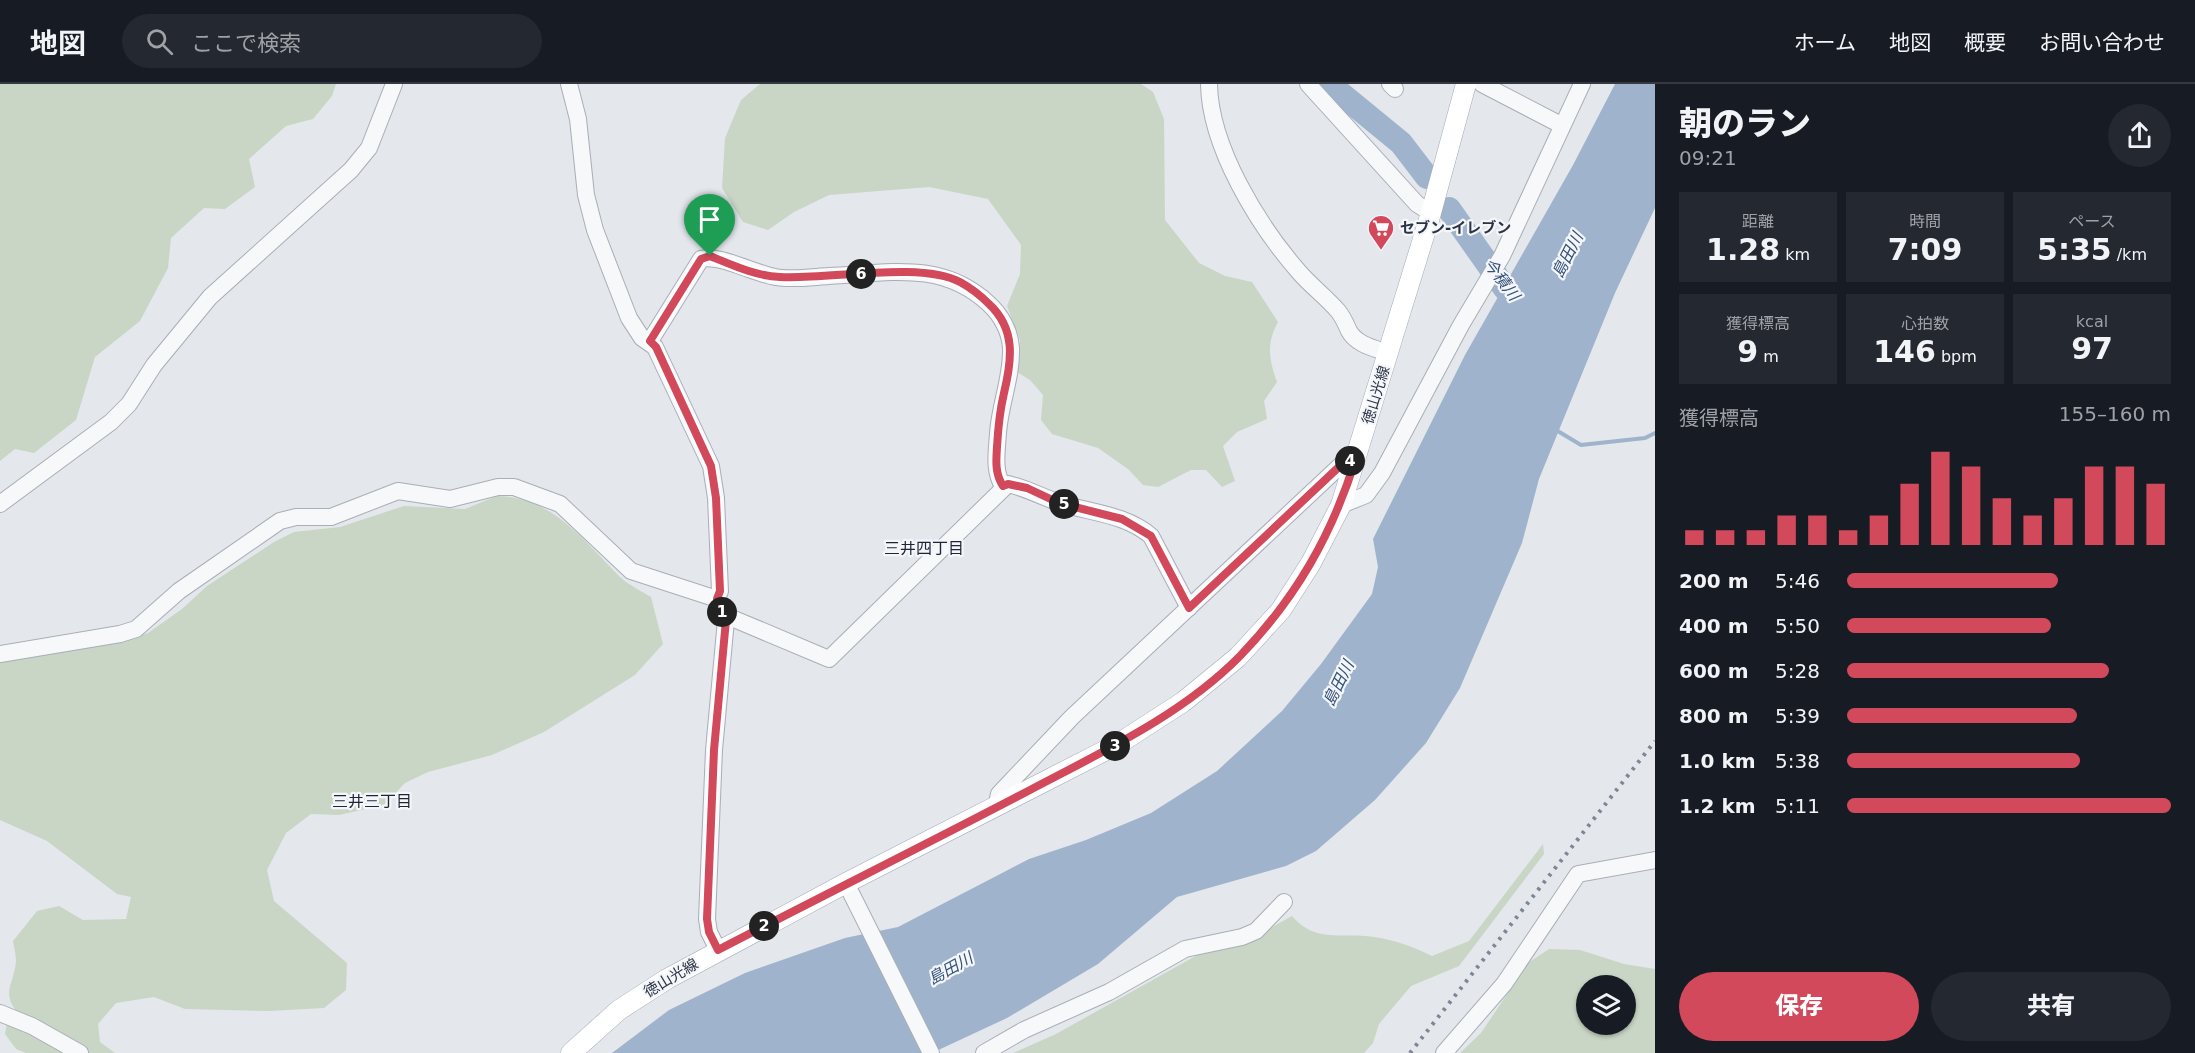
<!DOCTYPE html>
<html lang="ja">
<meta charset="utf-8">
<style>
:root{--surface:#171b24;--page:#242831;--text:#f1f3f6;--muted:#9ea1a6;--line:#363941;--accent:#d1495b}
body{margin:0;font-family:"DejaVu Sans","Noto Sans JP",sans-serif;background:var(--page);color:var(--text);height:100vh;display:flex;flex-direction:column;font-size:22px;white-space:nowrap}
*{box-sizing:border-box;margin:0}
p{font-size:20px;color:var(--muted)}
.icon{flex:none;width:33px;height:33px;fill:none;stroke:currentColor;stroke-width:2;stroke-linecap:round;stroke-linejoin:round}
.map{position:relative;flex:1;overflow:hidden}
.sheet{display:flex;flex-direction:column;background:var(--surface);width:540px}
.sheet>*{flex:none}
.fabs{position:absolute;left:1576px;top:891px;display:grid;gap:12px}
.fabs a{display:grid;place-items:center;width:60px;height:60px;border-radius:50%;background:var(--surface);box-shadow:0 2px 4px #0004;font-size:30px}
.pin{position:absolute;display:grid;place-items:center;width:51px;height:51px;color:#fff;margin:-62px -26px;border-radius:50% 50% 50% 0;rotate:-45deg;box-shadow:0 0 6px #0007}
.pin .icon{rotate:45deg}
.km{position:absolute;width:30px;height:30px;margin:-15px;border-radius:50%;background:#222;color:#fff;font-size:16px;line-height:30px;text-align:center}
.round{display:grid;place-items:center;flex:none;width:63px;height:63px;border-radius:32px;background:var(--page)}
.headline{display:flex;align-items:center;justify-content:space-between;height:102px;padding:0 24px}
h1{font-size:33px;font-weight:800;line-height:45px}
.figures{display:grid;grid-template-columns:repeat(3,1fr);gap:9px;height:102px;padding:6px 24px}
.figures div{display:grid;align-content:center;border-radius:0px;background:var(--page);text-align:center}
.figures b{font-size:30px;font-weight:800}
.figures small{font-size:16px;font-weight:400}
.figures p{font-size:16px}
.chart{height:168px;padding:12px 24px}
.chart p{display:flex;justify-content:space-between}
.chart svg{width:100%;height:108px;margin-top:6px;stroke:var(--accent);stroke-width:6}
.primary-button{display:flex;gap:12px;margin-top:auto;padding:12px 24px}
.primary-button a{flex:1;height:69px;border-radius:36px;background:var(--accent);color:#fff;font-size:24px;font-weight:800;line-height:69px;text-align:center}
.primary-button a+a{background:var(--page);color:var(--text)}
ul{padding:0 24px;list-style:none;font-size:20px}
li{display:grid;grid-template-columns:96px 72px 1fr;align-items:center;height:45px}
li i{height:15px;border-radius:8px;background:var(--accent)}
header{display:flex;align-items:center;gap:36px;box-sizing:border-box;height:84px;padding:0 30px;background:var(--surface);border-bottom:2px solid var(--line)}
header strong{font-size:28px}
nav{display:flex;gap:33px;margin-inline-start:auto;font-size:21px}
.search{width:420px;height:54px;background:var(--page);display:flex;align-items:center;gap:15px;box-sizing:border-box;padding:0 21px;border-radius:33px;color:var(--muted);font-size:22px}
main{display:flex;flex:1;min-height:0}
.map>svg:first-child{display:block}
</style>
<header>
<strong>地図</strong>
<div class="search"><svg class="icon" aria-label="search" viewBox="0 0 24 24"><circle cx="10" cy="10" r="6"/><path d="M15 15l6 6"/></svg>ここで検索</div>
<nav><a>ホーム</a><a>地図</a><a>概要</a><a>お問い合わせ</a></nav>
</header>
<main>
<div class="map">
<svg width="1655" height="969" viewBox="0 0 1655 969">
<rect width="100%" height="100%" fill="#e4e7ec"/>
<g fill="#c9d6c5" fill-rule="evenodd">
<path d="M 0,0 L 336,0 L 332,12 L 313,35 L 286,42 L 249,75 L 255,103 L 225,125 L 204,124 L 171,154 L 168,184 L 140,237 L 95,273 L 76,336 L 34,369 L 15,365 L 0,377 Z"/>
<path d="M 760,0 L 1141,0 L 1153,8 L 1164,35 L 1165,136 L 1199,179 L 1225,192 L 1252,198 L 1278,238 C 1266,260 1269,275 1277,298 L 1264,317 L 1267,335 L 1237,348 L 1223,362 L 1235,397 L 1222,403 L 1206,386 L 1191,386 L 1158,403 L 1143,401 L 1128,385 L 1098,364 L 1052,350 L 1041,336 L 1043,311 L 1030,296 L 1017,288 L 1020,256 L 1007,222 L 1020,190 L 1021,161 L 988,115 L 929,103 L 829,111 L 794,128 L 768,146 L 743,138 L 722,104 L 725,54 L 741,16 Z"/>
<path d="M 497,412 C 553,413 584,457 620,493 C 629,501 641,507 651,513 L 663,560 L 635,591 L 544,648 L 492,671 L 428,688 L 405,699 L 384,721 L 339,731 L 311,730 L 286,749 L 267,786 L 274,817 L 347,879 L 346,906 L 324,924 L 269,927 L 185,925 L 154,913 L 116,919 L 98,940 L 100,958 L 115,969 L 26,969 L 16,965 L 5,950 L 7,939 L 19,930 C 0,909 14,901 16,877 C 16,871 14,863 13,857 L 37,827 L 59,822 L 83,836 L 126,835 L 131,813 L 117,810 L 47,757 L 0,736 L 0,577 L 124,556 L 148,549 L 182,525 L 207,502 L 274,458 L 294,448 L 340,443 L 404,422 L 465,425 Z"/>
<path d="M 1543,760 L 1544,770 L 1459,882 L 1411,902 L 1379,940 L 1373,959 L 1364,969 L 1013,969 L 1056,950 L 1201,869 L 1242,860 L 1292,832 C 1316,860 1343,848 1374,853 C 1395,856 1414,863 1432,872 L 1469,857 Z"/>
<path d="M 1549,865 L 1580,866 L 1624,880 L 1655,885 L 1655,969 L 1460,969 L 1481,949 L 1528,879 ZM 1587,902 L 1626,902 L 1626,940 L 1587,940 Z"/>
</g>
<path fill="#9fb4cc" d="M 1615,0 L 1655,0 L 1655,124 L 1615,209 L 1539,395 L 1522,459 L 1460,604 L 1426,659 L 1375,716 L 1316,767 L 1286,782 L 1177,813 L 1098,880 L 1007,934 L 932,969 L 612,969 L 669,926 L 745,889 L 845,854 L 898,843 L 1029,775 L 1086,756 L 1151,729 L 1217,687 L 1282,627 L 1321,580 L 1372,510 L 1378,483 L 1373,455 L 1465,271 L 1573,81 Z"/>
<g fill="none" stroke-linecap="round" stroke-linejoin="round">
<path stroke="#9fb4cc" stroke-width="4" d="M 1556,346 L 1581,361 L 1645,354 L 1655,349"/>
<g stroke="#9fb4cc" stroke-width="24">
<path d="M 1329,0 L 1401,59 L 1427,93"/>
<path d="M 1449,125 L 1504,203 L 1524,227"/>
</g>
<g stroke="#a9aeb7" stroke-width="18">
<g id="minor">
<path d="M 569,0 L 578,35 L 586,111 L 595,146 L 629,234 L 642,254 L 655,263 L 711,382 L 716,414 L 720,507 L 717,515"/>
<path d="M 1209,0 C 1210,63 1258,141 1299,188 C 1311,202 1326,213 1338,227 C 1343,233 1346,240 1349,247 C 1357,261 1374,264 1388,269"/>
<path d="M 1308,0 L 1417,120 L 1431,129"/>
<path d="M 1390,0 L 1395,5"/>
<path d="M 1482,0 L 1561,41"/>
<path d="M 650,257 L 701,175 C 718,170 754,189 775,193 C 791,196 812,193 829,192 C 888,189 942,176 989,220 C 1001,231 1010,247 1011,264 C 1012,293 1000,320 998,349 C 997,367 993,387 1003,402"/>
<path d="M 0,420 L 111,338 L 129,320 L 154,281 L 210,213 L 351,86 L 369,64 L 394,0"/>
<path d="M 1341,421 L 1366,411 L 1382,389 L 1461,241 L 1502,172 L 1582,0"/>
<path d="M 726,536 L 734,535 L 829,575 L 1008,400 C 1026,404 1042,413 1060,419 C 1091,429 1125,430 1151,452 L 1189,524"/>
<path d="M 0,570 L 120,550 L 136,545 L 179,507 L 280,437 L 296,433 L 331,433 L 398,407 L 450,415 L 498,403 L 514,403 L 560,420 L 631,487 L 717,515 L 726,536 L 714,666 L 707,835 L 709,848 L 718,866"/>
<path d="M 996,724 L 999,710 L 1072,633 L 1342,380 L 1356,374"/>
<path d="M 846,799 L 931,969"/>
<path d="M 0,929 L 32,942 L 80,969"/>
<path d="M 984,969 L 1024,946 L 1109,908 L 1185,865 L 1242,853 L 1256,847 L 1284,818"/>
<path d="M 1444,969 L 1504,900 L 1578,790 L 1655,776"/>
</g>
</g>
<g stroke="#a3abb8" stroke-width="21">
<path id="major" d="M 571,969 L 619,926 L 667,895 L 846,799 L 1118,660 L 1183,618 L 1238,573 L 1281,526 L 1311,479 L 1341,421 L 1431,129 L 1466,0"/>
</g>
<use href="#minor" stroke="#f7f8fa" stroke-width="16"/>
<use href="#major" stroke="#fff" stroke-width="20"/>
<path stroke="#7d8696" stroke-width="4" stroke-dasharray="3 6" stroke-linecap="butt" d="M 1410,969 L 1655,657"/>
</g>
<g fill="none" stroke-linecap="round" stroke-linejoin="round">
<g stroke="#fff" stroke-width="12">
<path id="route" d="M 710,172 C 732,181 756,192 780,193 C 827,196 920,177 960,198 C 971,204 981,212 989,220 C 1016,245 1012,276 1004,309 C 1000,326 998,345 997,363 C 996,377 995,390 1003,402 L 1008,400 L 1027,404 L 1059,419 L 1122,435 L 1151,452 L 1189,524 L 1342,380 L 1356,374 C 1332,451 1296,514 1240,572 C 1182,631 1102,668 1030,706 C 927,760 822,812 718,866 L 709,848 L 707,835 L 714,666 L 726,536 L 717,515 L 720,507 L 716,414 L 711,382 L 656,263 L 650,257 L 701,175 Z"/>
</g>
<use href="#route" stroke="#d1495b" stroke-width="8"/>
</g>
<defs>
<g id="supermarket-pin" transform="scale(1.35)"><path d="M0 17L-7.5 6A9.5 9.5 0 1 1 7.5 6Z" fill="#d1495b" stroke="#f4f6f9"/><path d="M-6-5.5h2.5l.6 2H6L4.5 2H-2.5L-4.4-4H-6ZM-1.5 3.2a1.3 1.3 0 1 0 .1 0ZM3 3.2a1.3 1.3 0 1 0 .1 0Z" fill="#fff"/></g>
</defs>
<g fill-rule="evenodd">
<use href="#supermarket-pin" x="1381" y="144"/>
</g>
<g text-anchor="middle" stroke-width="4.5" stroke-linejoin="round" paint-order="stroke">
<g font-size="15" font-weight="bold" fill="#2b3445" stroke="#f4f6f9" text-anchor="start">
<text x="1400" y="149">セブン-イレブン</text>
</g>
<g font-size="15" fill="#2b3445" stroke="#f4f6f9">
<text transform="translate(1376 311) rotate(-73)" y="5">徳山光線</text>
<text transform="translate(671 894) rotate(-31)" y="5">徳山光線</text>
</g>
<g font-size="16" font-style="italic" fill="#34527a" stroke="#f4f6f9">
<text transform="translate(1567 171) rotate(-63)" y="6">島田川</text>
<text transform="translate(1502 195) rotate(53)" y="6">今積川</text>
<text transform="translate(1338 599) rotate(-64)" y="6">島田川</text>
<text transform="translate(950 884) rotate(-29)" y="6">島田川</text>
</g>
<g font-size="16" fill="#1d2536" stroke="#f4f6f9">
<text x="924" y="470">三井四丁目</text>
<text x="372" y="723">三井三丁目</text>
</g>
</g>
</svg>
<div class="fabs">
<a><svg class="icon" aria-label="layers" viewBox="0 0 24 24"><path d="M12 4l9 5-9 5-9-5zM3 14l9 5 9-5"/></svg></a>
</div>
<div class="pin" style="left:710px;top:172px;background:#1e9e55"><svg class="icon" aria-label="arrive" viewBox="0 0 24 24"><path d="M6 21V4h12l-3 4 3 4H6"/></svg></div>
<b class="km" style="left:722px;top:528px">1</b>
<b class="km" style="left:764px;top:842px">2</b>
<b class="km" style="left:1115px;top:662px">3</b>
<b class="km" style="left:1350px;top:377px">4</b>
<b class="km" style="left:1064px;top:420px">5</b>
<b class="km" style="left:861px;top:190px">6</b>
</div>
<section class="sheet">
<div class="headline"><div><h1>朝のラン</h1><p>09:21</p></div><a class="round"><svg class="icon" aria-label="share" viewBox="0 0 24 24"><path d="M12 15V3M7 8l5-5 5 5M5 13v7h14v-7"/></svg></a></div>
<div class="figures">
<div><p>距離</p><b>1.28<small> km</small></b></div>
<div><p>時間</p><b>7:09</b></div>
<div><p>ペース</p><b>5:35<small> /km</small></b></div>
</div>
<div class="figures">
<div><p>獲得標高</p><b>9<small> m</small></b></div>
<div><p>心拍数</p><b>146<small> bpm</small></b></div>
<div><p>kcal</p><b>97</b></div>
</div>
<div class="chart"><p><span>獲得標高</span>155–160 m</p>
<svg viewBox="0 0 160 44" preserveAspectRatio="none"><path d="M5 44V38M15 44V38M25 44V38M35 44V32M45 44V32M55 44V38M65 44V32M75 44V19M85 44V6M95 44V12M105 44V25M115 44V32M125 44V25M135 44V12M145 44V12M155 44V19"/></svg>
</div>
<ul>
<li><b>200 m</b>5:46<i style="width:65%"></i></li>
<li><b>400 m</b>5:50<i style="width:63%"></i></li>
<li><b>600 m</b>5:28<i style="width:81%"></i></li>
<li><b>800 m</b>5:39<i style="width:71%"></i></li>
<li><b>1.0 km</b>5:38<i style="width:72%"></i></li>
<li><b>1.2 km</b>5:11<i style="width:100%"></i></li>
</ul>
<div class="primary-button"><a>保存</a><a>共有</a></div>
</section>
</main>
